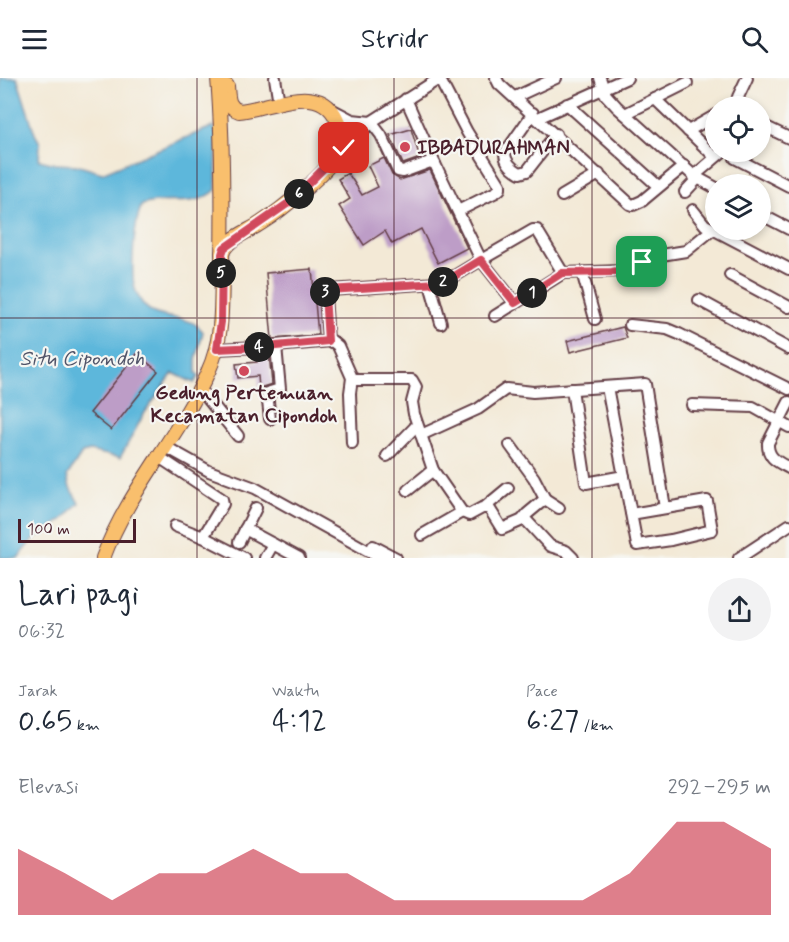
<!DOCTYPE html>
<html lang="id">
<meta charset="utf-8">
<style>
:root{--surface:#fff;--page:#f2f2f3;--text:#1f2937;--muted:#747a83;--accent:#d1495b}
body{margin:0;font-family:Mynerve,sans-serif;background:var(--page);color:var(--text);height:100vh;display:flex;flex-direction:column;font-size:22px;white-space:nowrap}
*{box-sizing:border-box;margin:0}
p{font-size:20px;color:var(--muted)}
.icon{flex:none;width:33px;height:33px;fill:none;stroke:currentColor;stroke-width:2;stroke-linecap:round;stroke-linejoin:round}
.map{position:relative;height:480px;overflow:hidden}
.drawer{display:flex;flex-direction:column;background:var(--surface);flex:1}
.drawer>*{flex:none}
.tools{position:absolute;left:705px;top:18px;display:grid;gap:12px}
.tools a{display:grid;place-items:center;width:66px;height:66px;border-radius:50%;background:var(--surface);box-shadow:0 3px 9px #0003;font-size:30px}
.scale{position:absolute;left:18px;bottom:15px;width:118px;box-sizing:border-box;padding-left:6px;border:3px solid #4a1f2b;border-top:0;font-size:16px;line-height:21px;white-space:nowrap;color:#4a1f2b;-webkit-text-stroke:4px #f6f6f2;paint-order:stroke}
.pin{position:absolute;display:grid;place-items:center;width:51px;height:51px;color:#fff;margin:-26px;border-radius:12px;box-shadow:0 3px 9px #0006}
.km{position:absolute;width:30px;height:30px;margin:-15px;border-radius:50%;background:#222;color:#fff;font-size:16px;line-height:30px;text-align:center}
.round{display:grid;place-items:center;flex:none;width:63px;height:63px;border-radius:32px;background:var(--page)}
.head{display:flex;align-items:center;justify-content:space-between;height:102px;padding:0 18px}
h1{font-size:33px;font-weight:600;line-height:45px}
.stats{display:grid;grid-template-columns:repeat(3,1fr);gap:9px;height:102px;padding:6px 18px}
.stats div{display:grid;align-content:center}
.stats b{font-size:30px;font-weight:600}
.stats small{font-size:16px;font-weight:400}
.stats p{font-size:16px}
.chart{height:168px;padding:12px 18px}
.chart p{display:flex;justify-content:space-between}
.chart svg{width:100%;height:108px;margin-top:6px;fill:var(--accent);opacity:.7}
header{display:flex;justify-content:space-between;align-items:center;height:78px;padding:0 18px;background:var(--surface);font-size:27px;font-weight:600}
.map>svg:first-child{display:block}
</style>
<header><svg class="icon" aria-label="menu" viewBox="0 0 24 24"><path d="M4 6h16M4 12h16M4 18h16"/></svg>Stridr<svg class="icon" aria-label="search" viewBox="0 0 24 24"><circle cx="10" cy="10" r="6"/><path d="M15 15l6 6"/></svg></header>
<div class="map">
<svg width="789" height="480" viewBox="0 0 789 480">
<rect width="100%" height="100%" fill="#f6f6f2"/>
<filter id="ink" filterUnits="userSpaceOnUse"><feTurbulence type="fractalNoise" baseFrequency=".0167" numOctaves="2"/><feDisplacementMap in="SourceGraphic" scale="12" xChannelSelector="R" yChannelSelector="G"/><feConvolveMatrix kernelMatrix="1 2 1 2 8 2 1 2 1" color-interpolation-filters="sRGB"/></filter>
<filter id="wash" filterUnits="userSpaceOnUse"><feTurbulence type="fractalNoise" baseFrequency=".008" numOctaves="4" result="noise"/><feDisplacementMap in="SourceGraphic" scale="24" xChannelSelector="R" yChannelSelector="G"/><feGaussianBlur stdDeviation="1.35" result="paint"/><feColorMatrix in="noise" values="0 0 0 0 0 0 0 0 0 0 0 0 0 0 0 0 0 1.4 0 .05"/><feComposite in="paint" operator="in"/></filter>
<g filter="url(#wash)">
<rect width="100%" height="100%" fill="#f3e9d6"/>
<path fill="#5db7db" stroke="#546b83" stroke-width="1.5" d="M 0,0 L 17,0 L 35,56 L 40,65 L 39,82 L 55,86 L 76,87 L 102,95 L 214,48 L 217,56 L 216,112 C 194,132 167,118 142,127 C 134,142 130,195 135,211 C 138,220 144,229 152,234 C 168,243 191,236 203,254 L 196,282 L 196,295 L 199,298 L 194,305 L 173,295 L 144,336 L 120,380 L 90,373 L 82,375 L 67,398 L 70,410 L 79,425 C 73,430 68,437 62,442 C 42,456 33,458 18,480 L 0,480 Z"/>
<g id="blocks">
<g fill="#bd9dc7">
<path d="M 411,51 L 420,80 L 403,86 L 390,57 Z"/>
<path d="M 384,80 L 392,97 L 400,102 L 430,92 L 467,170 L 438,185 L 421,151 L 392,166 L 385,153 L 364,167 L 339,128 L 350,121 L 338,101 L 348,95 L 362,117 L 378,109 L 368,88 Z"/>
<path d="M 312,191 L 318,257 L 272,261 L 266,195 Z"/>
<path d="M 623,249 L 627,260 L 570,274 L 567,263 Z"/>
<path d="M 137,276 L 158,293 L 111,352 L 90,335 Z"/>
<path d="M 269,276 L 272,306 L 259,310 L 258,298 L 238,300 L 236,286 L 257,284 L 256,277 Z"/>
</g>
</g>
</g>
<g filter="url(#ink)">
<use href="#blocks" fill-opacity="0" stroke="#633d45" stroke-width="1.5"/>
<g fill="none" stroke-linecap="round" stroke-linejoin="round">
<g stroke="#633d45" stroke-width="14">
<g id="minor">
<path d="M 275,0 L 279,25"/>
<path d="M 439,0 L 467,54 L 500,107 L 500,111 L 496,114 L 458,133"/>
<path d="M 496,0 L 499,6 L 630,126 L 633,127 L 642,123 L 684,88"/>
<path d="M 600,0 L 606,17 L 617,29 L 694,98 L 716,110"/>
<path d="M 515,19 L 556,0"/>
<path d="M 406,21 L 435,86"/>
<path d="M 655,21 L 715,79"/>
<path d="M 567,26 L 658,108"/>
<path d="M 739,28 L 738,19 L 747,0"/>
<path d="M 331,31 L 352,42 L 371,44"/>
<path d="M 533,35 L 505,75 C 505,84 513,91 520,95 L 527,93 L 556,56"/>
<path d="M 625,36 L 687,5"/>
<path d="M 538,40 L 627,0"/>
<path d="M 371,44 L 381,57 L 398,93 L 403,94 L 430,84 L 435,86 L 481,182 L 533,152 L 537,152 L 563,195"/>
<path d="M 760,46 L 789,60"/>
<path d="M 688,53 L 716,37"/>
<path d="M 738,74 L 735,80 L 789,108"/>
<path d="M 339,76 L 371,44 L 440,0"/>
<path d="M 694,98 L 722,74"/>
<path d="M 685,114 L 698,100"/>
<path d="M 562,118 L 599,96"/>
<path d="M 693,132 L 705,147 L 789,191"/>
<path d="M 760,136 L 789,151"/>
<path d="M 582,194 L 595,241"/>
<path d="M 730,197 L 789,229"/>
<path d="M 430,206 L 441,245"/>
<path d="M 699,222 L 789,271"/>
<path d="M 495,238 L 563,195 L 621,193 L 655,178 L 686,173 L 713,151"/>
<path d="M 630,247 L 667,251 L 679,256 L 789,311"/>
<path d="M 328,263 L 325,216 L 329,212 L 438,205 L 448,202 L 481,182 L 515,225"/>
<path d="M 217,271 L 276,268 L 332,263 L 338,268 L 353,302 L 412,302 L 416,309 L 412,324 L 414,336 L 433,392 L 462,434 L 469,437 L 482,430 L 489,430 L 502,451 L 525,441 L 550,468 L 566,473 L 573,480"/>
<path d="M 352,300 L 350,315 L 352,365"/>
<path d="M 607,309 L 637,467 L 671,462 L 712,452 L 707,423 L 631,436"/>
<path d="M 200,311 L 238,358"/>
<path d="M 572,311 L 586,405 L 624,398"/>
<path d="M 789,324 L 768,365 C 767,380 778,384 789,390"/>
<path d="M 692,327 L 753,329 L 789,349"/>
<path d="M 270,341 L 267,315 L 280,311 L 276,268"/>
<path d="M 421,357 L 478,331 L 506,311 L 533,314 L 645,306 L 665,430"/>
<path d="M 510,367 L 534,400 L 545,421 L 527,436 L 523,441"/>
<path d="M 166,369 L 209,393 L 255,410 L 381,480"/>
<path d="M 387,378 L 417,347"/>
<path d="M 159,379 L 222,421 L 223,426 L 203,459 L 244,480"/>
<path d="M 408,412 L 433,392"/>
<path d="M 545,421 L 559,430"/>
<path d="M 485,429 L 508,410"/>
<path d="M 175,448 L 203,459"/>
<path d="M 245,451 L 299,480"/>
<path d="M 422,457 L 462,434"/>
<path d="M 239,464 L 256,430"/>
<path d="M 373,468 L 396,480"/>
<path d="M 265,480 L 273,466"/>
<path d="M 739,480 L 789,447"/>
</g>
</g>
<g stroke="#633d45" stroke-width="16">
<g id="major">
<path d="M 222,175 C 228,160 248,154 261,145 C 280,133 330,93 338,74 C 342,65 342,56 339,47 C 324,0 273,30 239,33 C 227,29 228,19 227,8"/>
<path d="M 103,480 C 128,412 179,359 208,294 C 224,260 221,223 222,187 C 223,124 223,62 218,0"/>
</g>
</g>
<use href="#minor" stroke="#fff" stroke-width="10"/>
<use href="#major" stroke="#f9bf6d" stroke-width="14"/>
</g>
</g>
<g fill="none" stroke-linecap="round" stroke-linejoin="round" filter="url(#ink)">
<g stroke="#fff" stroke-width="12">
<path id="route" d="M 344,70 L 290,124 L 224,170 L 222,176 L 221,244 L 217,271 L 276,268 L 328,263 L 325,216 L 329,212 L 438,205 L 448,202 L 481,182 L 515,225 L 562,195 L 612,194 L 628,191 L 642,184"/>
</g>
<use href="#route" stroke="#d1495b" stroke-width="8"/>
</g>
<path fill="none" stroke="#4a1f2b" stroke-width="1.5" stroke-opacity="0.55" d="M 197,0 L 197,480M 394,0 L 394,480M 592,0 L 592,480M 0,240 L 789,240"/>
<g fill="#d1495b" stroke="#f6f6f2" stroke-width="2">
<circle cx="405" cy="69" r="6"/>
<circle cx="244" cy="293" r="6"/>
</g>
<g text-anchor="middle" stroke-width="4.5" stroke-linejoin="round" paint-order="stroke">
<g font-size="20" font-weight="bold" fill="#4a1f2b" stroke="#f6f6f2" text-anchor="start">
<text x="417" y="76">IBBADURAHMAN</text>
<text x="244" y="321" text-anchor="middle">Gedung Pertemuan<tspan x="244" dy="23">Kecamatan Cipondoh</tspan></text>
</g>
<g font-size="21" font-style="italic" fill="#515469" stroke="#f6f6f2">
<text x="82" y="287">Situ Cipondoh</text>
</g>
</g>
</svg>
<div class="tools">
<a><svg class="icon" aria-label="locate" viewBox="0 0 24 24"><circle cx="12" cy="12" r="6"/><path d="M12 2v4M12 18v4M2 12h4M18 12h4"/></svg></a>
<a><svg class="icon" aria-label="layers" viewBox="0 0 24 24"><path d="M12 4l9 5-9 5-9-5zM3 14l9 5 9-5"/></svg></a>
</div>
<div class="scale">100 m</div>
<div class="pin" style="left:642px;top:184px;background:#1e9e55"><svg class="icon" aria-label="arrive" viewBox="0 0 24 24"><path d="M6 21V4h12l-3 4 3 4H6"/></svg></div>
<div class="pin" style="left:344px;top:70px;background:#d93025"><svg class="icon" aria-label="check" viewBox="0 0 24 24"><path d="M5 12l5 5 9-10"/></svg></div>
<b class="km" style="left:532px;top:215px">1</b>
<b class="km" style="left:443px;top:204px">2</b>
<b class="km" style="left:325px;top:214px">3</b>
<b class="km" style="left:259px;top:269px">4</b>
<b class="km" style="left:221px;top:195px">5</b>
<b class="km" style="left:299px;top:116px">6</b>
</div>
<section class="drawer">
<div class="head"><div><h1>Lari pagi</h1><p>06:32</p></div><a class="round"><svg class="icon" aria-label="share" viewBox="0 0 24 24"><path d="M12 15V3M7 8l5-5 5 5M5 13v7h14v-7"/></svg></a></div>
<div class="stats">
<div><p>Jarak</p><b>0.65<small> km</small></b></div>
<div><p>Waktu</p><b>4:12</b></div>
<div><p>Pace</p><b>6:27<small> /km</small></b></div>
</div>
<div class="chart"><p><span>Elevasi</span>292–295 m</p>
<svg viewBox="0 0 160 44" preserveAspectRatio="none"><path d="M0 44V17L10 27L20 38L30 27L40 27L50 17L60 27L70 27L80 38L90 38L100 38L110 38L120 38L130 27L140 6L150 6L160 17V44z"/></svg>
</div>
</section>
